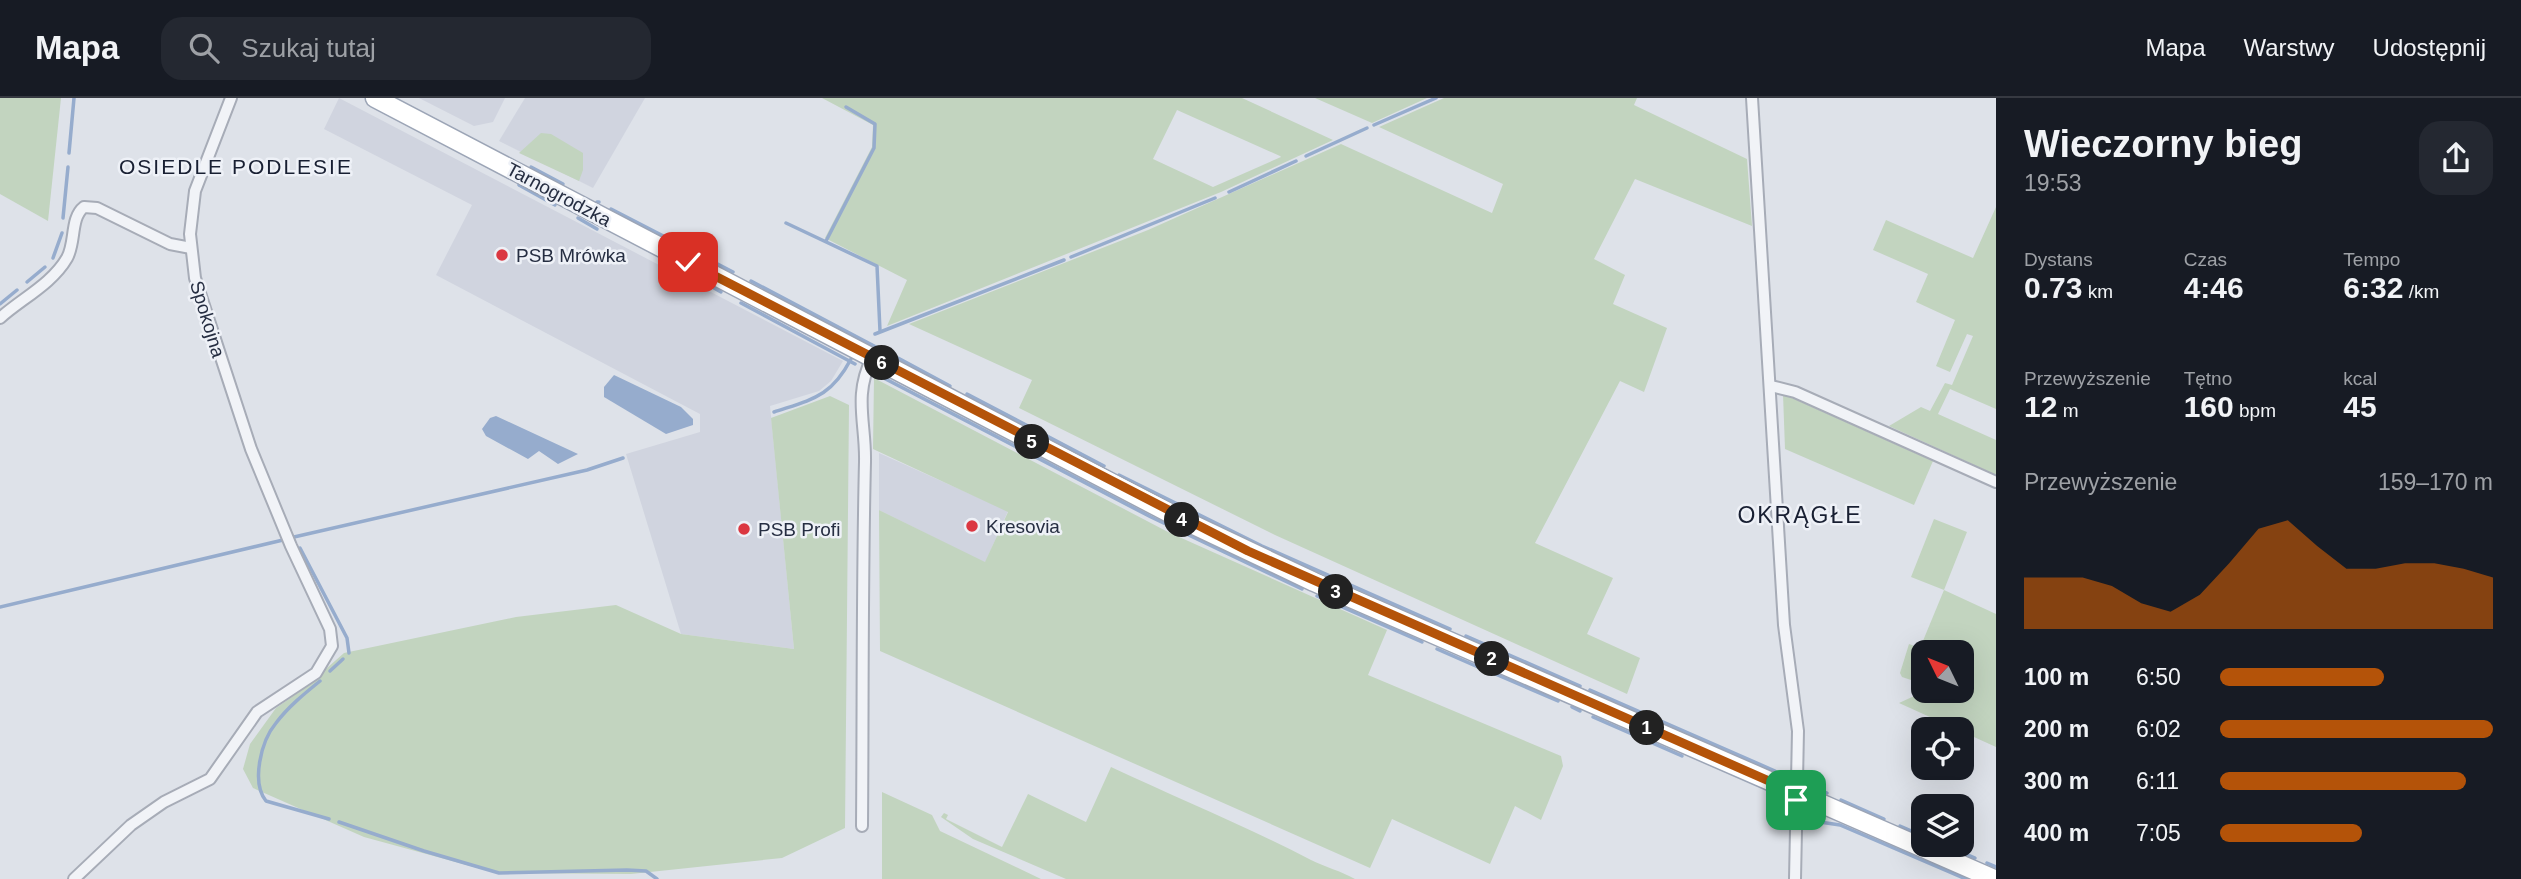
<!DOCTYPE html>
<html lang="pl">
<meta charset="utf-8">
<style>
:root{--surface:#171b24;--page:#242831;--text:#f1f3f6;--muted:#9ea1a6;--line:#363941;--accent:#b45309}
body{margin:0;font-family:Arial,sans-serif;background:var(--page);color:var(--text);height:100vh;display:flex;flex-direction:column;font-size:26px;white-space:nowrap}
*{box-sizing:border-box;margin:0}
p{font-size:23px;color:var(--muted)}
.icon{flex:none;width:38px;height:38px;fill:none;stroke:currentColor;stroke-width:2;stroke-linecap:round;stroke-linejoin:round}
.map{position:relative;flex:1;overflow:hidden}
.drawer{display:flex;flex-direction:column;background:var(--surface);width:525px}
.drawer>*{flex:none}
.needle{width:46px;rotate:313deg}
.controls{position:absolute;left:1911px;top:542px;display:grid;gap:14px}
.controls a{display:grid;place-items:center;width:63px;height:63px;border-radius:14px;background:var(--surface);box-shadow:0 7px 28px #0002;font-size:35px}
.pin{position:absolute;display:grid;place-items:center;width:60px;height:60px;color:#fff;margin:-30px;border-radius:14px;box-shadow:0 4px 10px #0006}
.km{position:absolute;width:35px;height:35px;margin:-18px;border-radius:50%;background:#222;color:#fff;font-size:19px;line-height:35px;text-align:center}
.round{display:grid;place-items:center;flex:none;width:74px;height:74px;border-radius:21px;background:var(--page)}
.overview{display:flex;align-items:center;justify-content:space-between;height:119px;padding:0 28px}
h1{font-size:38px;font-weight:700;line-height:52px}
.metrics{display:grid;grid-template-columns:repeat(3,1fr);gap:10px;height:119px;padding:7px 28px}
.metrics div{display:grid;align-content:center}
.metrics b{font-size:30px;font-weight:700}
.metrics small{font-size:19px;font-weight:400}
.metrics p{font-size:19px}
.chart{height:196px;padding:14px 28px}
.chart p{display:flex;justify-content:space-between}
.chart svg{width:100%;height:126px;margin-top:7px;fill:var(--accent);opacity:.7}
ul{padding:0 28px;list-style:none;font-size:23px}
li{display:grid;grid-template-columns:112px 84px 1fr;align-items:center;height:52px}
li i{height:18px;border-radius:9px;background:var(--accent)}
header{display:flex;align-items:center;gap:42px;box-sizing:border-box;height:98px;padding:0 35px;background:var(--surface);border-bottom:2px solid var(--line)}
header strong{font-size:33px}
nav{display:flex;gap:38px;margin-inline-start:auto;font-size:24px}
.search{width:490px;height:63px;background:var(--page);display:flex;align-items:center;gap:18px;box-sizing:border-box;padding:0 24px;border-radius:21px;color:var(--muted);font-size:26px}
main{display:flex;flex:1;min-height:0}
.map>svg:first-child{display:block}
</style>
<header>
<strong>Mapa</strong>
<div class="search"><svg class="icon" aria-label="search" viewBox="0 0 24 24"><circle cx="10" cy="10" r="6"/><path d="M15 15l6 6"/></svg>Szukaj tutaj</div>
<nav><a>Mapa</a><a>Warstwy</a><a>Udostępnij</a></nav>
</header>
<main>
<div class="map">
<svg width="1996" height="781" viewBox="0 0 1996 781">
<rect width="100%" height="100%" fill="#dee2e9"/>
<g fill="#d0d4df">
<path d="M 339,0 L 843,263 L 831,283 L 819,293 L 770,308 L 794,551 L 681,536 L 626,356 L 700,334 L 700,316 L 436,177 L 472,107 L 324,31 Z"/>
<path d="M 419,0 L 505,0 L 493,24 L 474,28 Z"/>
<path d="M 525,0 L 645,0 L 593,90 L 499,43 Z"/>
<path d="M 879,355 L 1008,413 L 985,465 L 879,412 Z"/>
</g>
<g fill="#c2d4bf" fill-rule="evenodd">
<path d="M 0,0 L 61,0 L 48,123 L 0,96 Z"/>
<path d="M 822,0 L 1242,0 L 1333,42 L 1221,94 L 887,228 L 907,182 L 825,140 L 872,49 L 873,27 ZM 1177,12 L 1280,58 L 1281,59 L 1213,89 L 1153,61 Z"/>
<path d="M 1315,0 L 1427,0 L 1372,25 Z"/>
<path d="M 1444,0 L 1637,0 L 1634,7 L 1747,61 L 1752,128 L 1635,81 L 1594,161 L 1625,177 L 1613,206 L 1667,230 L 1644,294 L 1620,283 L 1535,445 L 1613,480 L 1587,536 L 1640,560 L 1627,596 L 1275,437 L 1019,310 L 1032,282 L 909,226 L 1148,132 L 1341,46 L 1492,115 L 1503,86 L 1379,29 Z"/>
<path d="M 541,35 L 551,36 L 583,55 L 583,72 L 579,83 L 519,55 Z"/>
<path d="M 1996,109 L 1996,311 L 1950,291 L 1938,316 L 1996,342 L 1996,377 L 1889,328 L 1921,309 L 1930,313 L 1945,285 L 1952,287 L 1973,238 L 1967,236 L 1950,274 L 1936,268 L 1955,222 L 1916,204 L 1928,176 L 1873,152 L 1886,122 L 1973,160 Z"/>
<path d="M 874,280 L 1168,434 L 1387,532 L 1368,577 L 1561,658 L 1563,668 L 1541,722 L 1515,708 L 1490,766 L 1392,721 L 1370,770 L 880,553 L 879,412 L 985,464 L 1008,414 L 873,351 Z"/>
<path d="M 1783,296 L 1933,363 L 1914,407 L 1785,351 Z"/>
<path d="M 830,298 L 849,307 L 845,730 L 782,760 L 631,776 L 496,775 L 364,739 L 253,690 L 243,671 L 250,646 L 276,610 L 302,592 L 344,555 L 516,519 L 616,507 L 681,536 L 794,551 L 771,320 Z"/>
<path d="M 1934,421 L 1967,434 L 1944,492 L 1996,516 L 1996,649 L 1899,605 L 1925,593 L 1962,593 L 1962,555 L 1923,555 L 1923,586 L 1902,579 L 1900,575 L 1909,546 L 1920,550 L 1944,492 L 1911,479 Z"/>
<path d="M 1111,669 C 1177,700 1246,728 1311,762 C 1325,769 1341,773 1355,781 L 1066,781 L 973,741 L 941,719 L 944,715 L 948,717 L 946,721 L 1002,749 L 1028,696 L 1086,724 Z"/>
<path d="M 882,694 L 932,717 L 940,733 L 1041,781 L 882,781 Z"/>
</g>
<g fill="#96accd">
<path d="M 614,277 L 681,309 L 693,321 L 693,327 L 666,336 L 604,299 L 604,289 Z"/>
<path d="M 496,318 L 578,356 L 558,366 L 539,353 L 528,361 L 486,338 L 482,331 L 490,320 Z"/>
</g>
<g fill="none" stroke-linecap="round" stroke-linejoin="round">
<g stroke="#96accd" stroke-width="3.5">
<path d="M 1374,27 L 1436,0"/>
<path d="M 69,55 L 74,0"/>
<path d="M 1306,58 L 1367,30"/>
<path d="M 531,69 L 563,86"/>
<path d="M 519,87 L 555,107"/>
<path d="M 1229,94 L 1296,63"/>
<path d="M 597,104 L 599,104"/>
<path d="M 611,111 L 733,174"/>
<path d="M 63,120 L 68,69"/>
<path d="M 578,120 L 597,131"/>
<path d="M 786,125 L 877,168 L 880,233"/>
<path d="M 826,143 L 874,50 L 875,26 L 846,9"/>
<path d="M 1071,159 L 1215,100"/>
<path d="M 53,160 L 62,135"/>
<path d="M 692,179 L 697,181"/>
<path d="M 751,183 L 876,249"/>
<path d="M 27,184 L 45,169"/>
<path d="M 714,190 L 721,194"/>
<path d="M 741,205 L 855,266"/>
<path d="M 0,206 L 17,192"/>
<path d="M 875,236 L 1064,162"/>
<path d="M 898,260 L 950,288"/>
<path d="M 876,276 L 1151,419 L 1302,491"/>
<path d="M 967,296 L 1104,368"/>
<path d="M 774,314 C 813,301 831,299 851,261"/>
<path d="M 1119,377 L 1262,448 L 1450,531"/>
<path d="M 294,439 L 587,372 L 623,360"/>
<path d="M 300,450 L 347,540 L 349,555"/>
<path d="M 1317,498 L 1422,544"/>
<path d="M 0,509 L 283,442"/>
<path d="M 1466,538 L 1580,588"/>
<path d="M 1437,551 L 1478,569"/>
<path d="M 330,573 L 343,561"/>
<path d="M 1493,575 L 1558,603"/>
<path d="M 320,583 C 304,596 288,609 276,625 C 261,643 251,684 266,703 L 329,721"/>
<path d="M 1590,592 L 1775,673"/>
<path d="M 1572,609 L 1580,613"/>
<path d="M 1593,619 L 1682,658"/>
<path d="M 1813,689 L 1827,695"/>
<path d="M 1841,702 L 1884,721"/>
<path d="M 339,724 L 424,753 L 499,775 L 627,772 L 646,773 L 657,781"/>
<path d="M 1820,724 L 1840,727 L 1966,781"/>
<path d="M 1900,728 L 1923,738"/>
<path d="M 1945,747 L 1975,760"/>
<path d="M 1987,765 L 1996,769"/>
</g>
<g stroke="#a7acb7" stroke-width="14">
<g id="minor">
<path d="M 1752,0 L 1784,527 L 1798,633 L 1795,781"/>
<path d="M 0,220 C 21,201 52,186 67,160 C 76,144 70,120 84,109 L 97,110 L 170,146 L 191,150"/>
<path d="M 1771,288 L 1795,294 L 1996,384"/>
<path d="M 862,728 C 863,606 862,486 865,364 C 866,325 853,298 872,260"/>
<path d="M 74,781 L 131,727 L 164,704 L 210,681 L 257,614 L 316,575 L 332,548 L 330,531 L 291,448 L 251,351 L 195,180 L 190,136 L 195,93 L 231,0"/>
</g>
</g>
<g stroke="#9ca5b6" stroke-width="21">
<path id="primary" d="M 375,0 L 1175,418 L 1314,484 L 1994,781"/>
</g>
<use href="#minor" stroke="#f1f3f7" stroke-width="10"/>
<use href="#primary" stroke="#fff" stroke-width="18"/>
</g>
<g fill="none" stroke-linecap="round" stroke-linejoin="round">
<g stroke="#fff" stroke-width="14">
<path id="route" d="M 688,164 L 1248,453 L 1796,695 L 1796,702"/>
</g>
<use href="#route" stroke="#b45309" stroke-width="9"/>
</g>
<g fill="#db3741" stroke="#eef1f7" stroke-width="2.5">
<circle cx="502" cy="157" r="7"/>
<circle cx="972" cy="428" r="7"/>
<circle cx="744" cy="431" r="7"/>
</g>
<g text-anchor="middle" stroke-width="5" stroke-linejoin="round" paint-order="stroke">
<g font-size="19" fill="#262e42" stroke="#eef1f7">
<text transform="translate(559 96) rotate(28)" y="7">Tarnogrodzka</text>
<text transform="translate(208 221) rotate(73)" y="7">Spokojna</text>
</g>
<g font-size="19" fill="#262e42" stroke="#eef1f7" text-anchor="start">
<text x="516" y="164">PSB Mrówka</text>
<text x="986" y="435">Kresovia</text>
<text x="758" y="438">PSB Profi</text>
</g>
<g font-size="21" letter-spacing="2" fill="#181f32" stroke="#eef1f7">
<text x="236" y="76">OSIEDLE PODLESIE</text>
</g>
<g font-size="23" letter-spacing="2" fill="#181f32" stroke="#eef1f7">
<text x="1800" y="425">OKRĄGŁE</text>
</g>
</g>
</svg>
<div class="controls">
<a><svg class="needle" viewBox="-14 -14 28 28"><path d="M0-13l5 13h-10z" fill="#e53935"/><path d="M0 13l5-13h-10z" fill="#9ea1a6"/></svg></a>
<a><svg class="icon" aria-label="locate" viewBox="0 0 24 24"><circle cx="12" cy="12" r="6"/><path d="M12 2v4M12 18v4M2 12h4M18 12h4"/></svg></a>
<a><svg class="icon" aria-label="layers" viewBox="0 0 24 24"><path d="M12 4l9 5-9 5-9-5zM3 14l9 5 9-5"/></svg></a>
</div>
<div class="pin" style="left:1796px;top:702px;background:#1e9e55"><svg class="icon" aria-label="arrive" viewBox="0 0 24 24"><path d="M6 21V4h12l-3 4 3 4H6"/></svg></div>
<div class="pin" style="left:688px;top:164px;background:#d93025"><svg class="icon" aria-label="check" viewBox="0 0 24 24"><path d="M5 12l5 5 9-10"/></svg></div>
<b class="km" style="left:1647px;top:630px">1</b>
<b class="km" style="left:1492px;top:561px">2</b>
<b class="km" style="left:1336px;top:494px">3</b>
<b class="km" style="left:1182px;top:422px">4</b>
<b class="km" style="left:1032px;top:344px">5</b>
<b class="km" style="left:882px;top:265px">6</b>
</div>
<section class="drawer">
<div class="overview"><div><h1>Wieczorny bieg</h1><p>19:53</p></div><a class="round"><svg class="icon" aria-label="share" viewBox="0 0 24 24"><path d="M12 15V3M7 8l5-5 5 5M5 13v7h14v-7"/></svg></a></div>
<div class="metrics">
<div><p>Dystans</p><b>0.73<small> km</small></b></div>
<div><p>Czas</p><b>4:46</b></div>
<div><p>Tempo</p><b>6:32<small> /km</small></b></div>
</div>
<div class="metrics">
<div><p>Przewyższenie</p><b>12<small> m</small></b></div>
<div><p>Tętno</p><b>160<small> bpm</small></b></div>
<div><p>kcal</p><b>45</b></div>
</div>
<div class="chart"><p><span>Przewyższenie</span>159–170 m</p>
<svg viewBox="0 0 160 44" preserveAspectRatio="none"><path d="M0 44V26L10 26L20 26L30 29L40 35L50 38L60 32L70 21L80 9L90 6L100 15L110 23L120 23L130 21L140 21L150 23L160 26V44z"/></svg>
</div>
<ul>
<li><b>100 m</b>6:50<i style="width:60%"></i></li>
<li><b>200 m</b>6:02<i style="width:100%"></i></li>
<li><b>300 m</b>6:11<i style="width:90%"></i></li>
<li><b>400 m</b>7:05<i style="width:52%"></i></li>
</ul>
</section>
</main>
